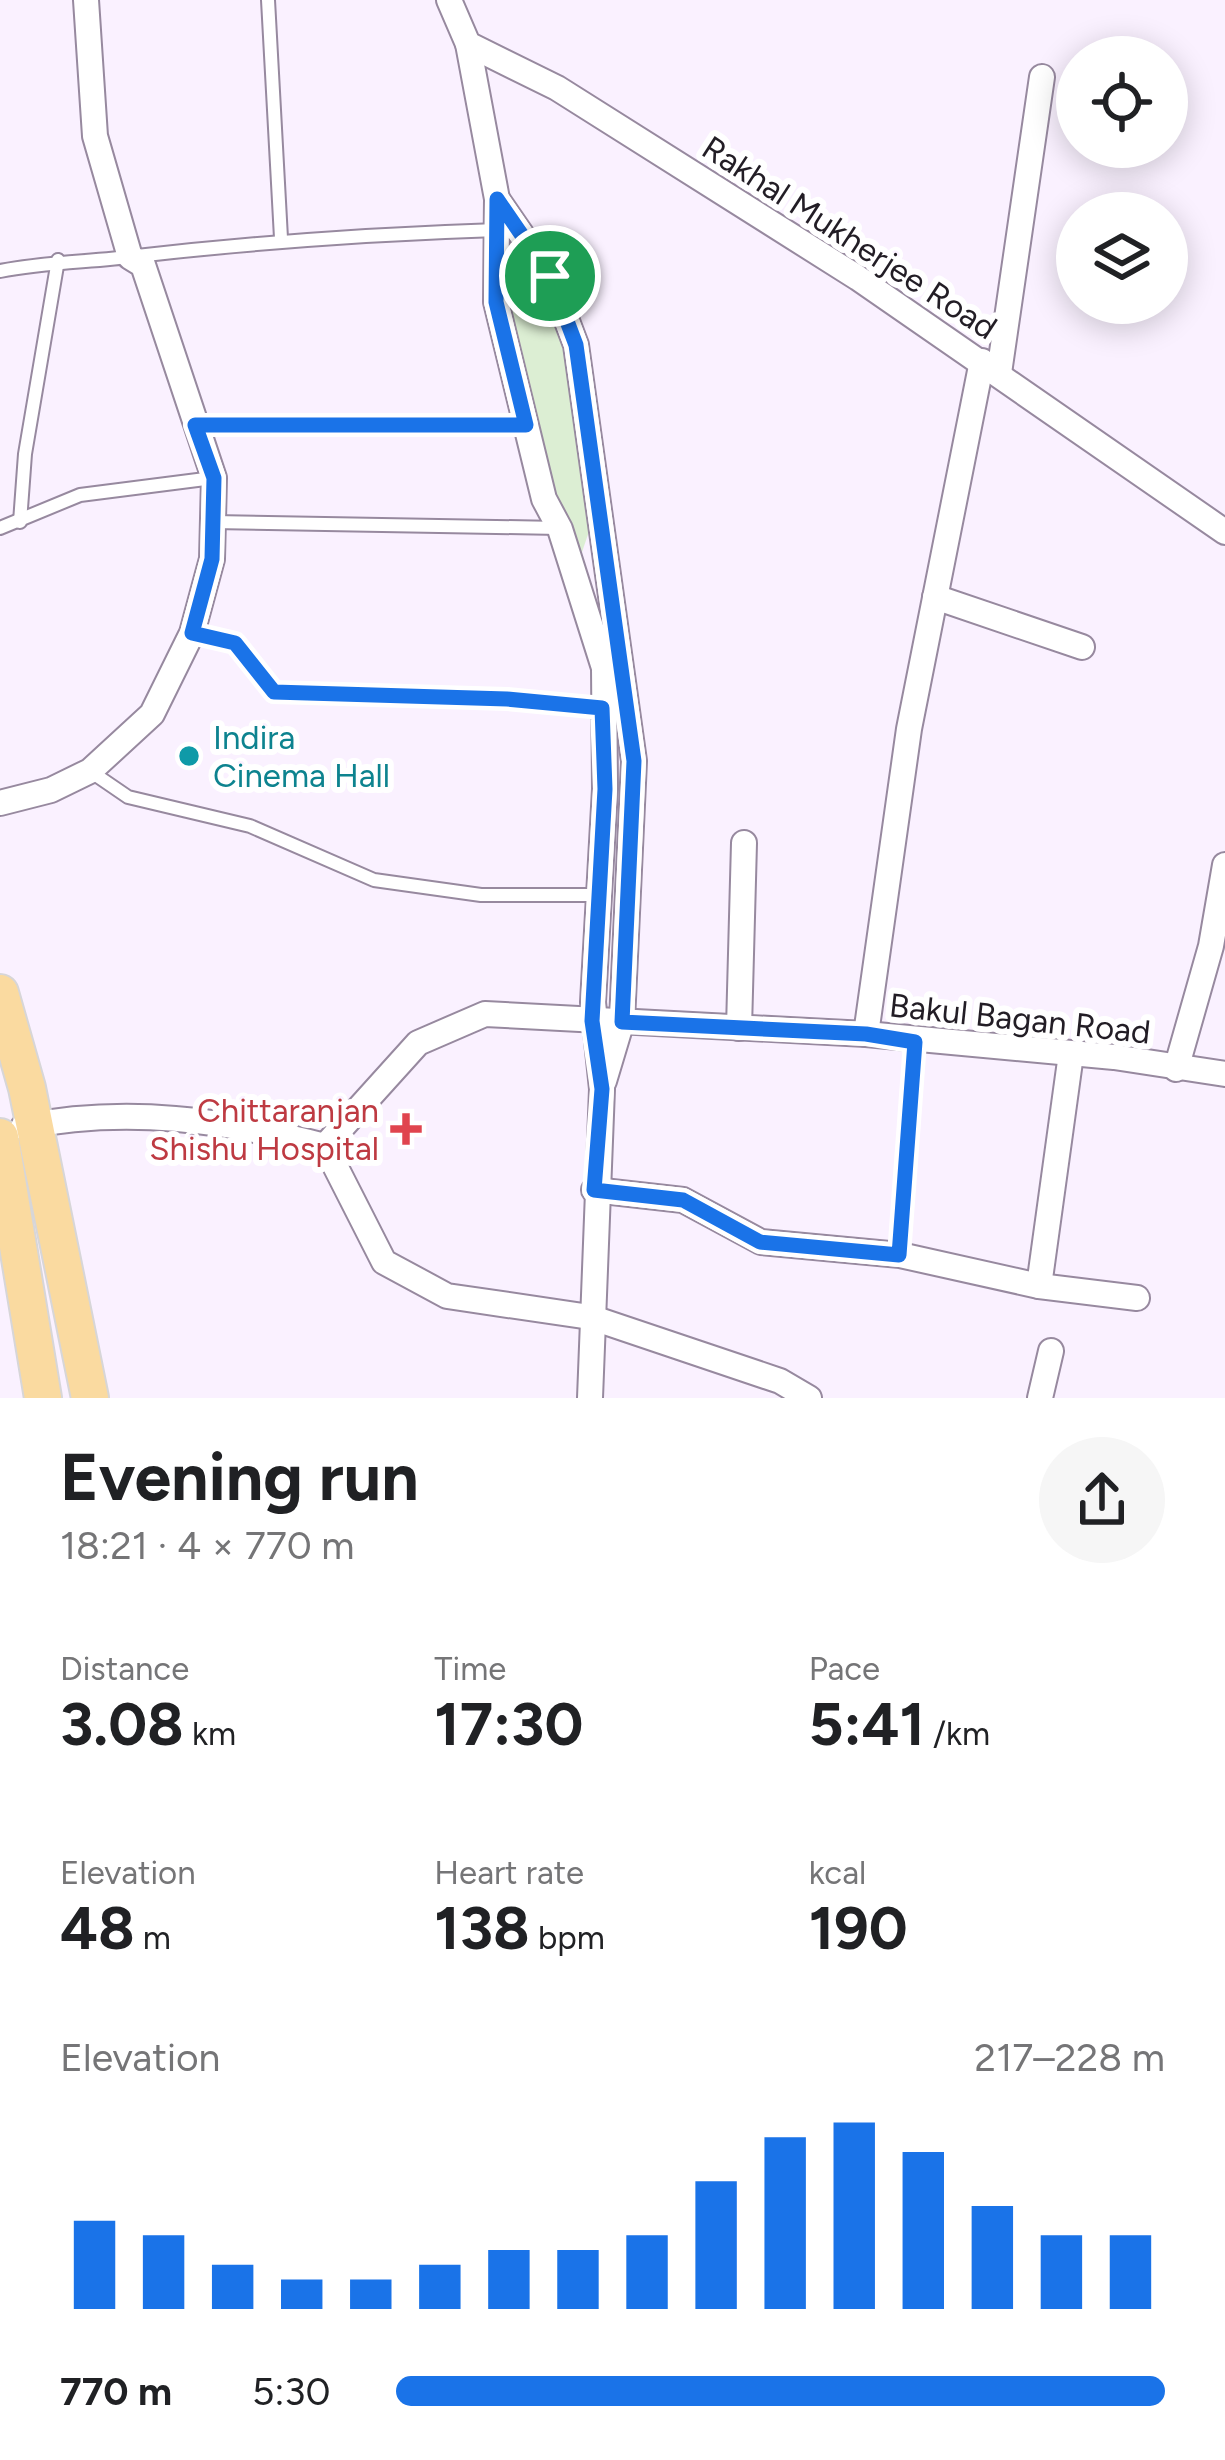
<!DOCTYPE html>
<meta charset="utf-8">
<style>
:root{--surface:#fff;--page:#f6f6f6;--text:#202124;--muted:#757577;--accent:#1a73e8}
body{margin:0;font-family:Figtree,sans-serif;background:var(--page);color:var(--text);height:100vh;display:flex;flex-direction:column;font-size:45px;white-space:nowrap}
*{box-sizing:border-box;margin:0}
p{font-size:39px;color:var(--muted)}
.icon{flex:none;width:66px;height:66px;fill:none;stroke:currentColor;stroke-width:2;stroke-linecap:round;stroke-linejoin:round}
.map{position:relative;height:1398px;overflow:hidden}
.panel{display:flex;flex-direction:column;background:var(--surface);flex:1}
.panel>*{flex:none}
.buttons{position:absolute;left:1056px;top:36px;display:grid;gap:24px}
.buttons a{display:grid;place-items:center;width:132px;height:132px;border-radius:50%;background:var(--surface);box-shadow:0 6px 30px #0003;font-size:60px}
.pin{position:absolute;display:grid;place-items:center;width:102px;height:102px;color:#fff;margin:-51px;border:6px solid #fff;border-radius:50%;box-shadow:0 3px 12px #0007}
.round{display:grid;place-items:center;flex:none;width:126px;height:126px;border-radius:63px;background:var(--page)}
.headline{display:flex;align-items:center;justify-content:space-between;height:204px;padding:0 60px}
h1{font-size:66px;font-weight:700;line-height:90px}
.stats{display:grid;grid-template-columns:repeat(3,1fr);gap:18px;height:204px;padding:12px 60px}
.stats div{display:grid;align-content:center}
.stats b{font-size:60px;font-weight:700}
.stats small{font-size:33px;font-weight:400}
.stats p{font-size:33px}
.chart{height:336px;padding:24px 60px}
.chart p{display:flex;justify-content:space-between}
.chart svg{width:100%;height:216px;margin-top:12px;stroke:var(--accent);stroke-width:6}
ul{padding:0 60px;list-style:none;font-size:39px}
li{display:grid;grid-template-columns:192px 144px 1fr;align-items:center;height:90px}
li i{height:30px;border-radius:15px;background:var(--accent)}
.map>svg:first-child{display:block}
</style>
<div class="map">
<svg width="1225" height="1398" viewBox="0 0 1225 1398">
<rect width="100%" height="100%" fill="#faf1ff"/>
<path fill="#dceed3" d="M 504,230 L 548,277 L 575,346 L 598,505 L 581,555 C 529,458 504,341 504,230 Z"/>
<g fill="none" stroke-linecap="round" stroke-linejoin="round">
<g stroke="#97899f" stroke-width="16">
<g id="lane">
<path d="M 268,0 L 281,238"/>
<path d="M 0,271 C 46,262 91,262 137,256 C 260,242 373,234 497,230"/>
<path d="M 197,425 L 525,425"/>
<path d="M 20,522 L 25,454 L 58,260"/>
<path d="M 213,522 L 559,528"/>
<path d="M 0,528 L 80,495 L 213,478"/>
<path d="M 192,633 L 235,643 L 275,693 L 507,699 L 602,708"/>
<path d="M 90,771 L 128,797 L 250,826 L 374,880 L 481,895 L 600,895"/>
<path d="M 900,1255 L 915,1042"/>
</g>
</g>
<g stroke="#97899f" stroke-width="28">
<g id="street">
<path d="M 449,0 L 468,44 L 557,88 L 858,278 L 1225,532"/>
<path d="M 468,44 L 497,199 L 496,302 L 544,499 L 560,529 L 604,668 L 605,789 L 593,1002 L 602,1089 L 590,1398"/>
<path d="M 497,199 L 550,276 L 576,345 L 634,761 L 622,1021 L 604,1081"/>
<path d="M 999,373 L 1042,77"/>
<path d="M 935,597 L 1082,647"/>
<path d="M 0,803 L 51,790 L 90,771 L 152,714 L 192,633 L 212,559 L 214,478 L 143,265 L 130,257 L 95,136 L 86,0"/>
<path d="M 739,1028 L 744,843"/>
<path d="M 866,1034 L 909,729 L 982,361"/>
<path d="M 1176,1069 L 1211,946 L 1225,865"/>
<path d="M 23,1127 C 126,1106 225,1120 325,1146 L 384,1262 L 447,1296 L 590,1317 L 780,1381 L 809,1398"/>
<path d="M 325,1146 L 418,1043 L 485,1014 L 866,1034 L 1114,1057 L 1225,1074"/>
<path d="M 594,1190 L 683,1200 L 761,1242 L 900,1255 L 1039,1286 L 1137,1298"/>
<path d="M 1039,1286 L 1071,1054"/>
<path d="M 1040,1398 L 1051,1351"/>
</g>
</g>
<g stroke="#d7d6d8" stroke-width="40">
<g id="primary">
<path d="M 0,993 L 27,1088 L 90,1398"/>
<path d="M 0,1137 L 43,1398"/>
</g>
</g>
<use href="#lane" stroke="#fff" stroke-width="12"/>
<use href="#street" stroke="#fff" stroke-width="24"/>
<use href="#primary" stroke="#fadaa0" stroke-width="36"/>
</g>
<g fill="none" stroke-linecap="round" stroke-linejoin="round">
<g stroke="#fff" stroke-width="24">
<path id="route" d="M 497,199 L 550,276 L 576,345 L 634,761 L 622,1022 L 866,1034 L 915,1042 L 899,1255 L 760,1242 L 683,1200 L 594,1190 L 602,1089 L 592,1021 L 605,789 L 602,708 L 507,699 L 274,692 L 235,643 L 192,633 L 212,559 L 214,478 L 195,425 L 526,425 L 496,302 Z"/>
</g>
<use href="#route" stroke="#1a73e8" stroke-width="15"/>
</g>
<circle fill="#0f9aa8" stroke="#fff" stroke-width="4.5" cx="189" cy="756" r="12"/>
<path fill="#e0444e" stroke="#fff" stroke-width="4.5" d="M400 1111h12v12h12v12h-12v12h-12v-12h-12v-12h12z"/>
<g text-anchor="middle" stroke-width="12" stroke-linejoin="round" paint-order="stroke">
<g font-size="33" fill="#221d25" stroke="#fff">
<text transform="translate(850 237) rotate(33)" y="12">Rakhal Mukherjee Road</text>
<text transform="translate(1020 1018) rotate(6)" y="12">Bakul Bagan Road</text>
</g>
<g font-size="33" fill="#0d838f" stroke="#fff" text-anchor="start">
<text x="213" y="749">Indira<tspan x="213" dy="38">Cinema Hall</tspan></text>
</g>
<g font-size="33" fill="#be3a42" stroke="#fff" text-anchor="end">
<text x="379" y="1122">Chittaranjan<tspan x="379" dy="38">Shishu Hospital</tspan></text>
</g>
</g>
</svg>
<div class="buttons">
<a><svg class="icon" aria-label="locate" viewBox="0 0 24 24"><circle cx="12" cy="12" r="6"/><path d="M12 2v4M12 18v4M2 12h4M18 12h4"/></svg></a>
<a><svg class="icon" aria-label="layers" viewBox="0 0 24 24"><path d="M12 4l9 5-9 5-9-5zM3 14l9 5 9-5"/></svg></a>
</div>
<div class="pin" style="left:550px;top:276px;background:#1e9e55"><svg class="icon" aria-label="arrive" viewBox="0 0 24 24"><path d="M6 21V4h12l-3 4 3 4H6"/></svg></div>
</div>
<section class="panel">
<div class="headline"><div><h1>Evening run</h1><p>18:21 · 4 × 770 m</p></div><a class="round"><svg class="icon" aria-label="share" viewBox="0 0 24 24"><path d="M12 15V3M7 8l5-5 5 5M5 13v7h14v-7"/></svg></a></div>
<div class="stats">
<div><p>Distance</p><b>3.08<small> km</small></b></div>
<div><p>Time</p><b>17:30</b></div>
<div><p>Pace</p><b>5:41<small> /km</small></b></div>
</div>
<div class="stats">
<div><p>Elevation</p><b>48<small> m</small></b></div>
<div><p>Heart rate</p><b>138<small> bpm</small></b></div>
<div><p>kcal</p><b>190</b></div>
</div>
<div class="chart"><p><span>Elevation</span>217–228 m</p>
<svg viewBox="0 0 160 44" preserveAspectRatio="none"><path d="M5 44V26M15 44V29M25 44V35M35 44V38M45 44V38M55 44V35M65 44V32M75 44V32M85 44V29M95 44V18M105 44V9M115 44V6M125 44V12M135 44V23M145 44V29M155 44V29"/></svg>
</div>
<ul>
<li><b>770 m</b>5:30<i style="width:100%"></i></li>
</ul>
</section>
